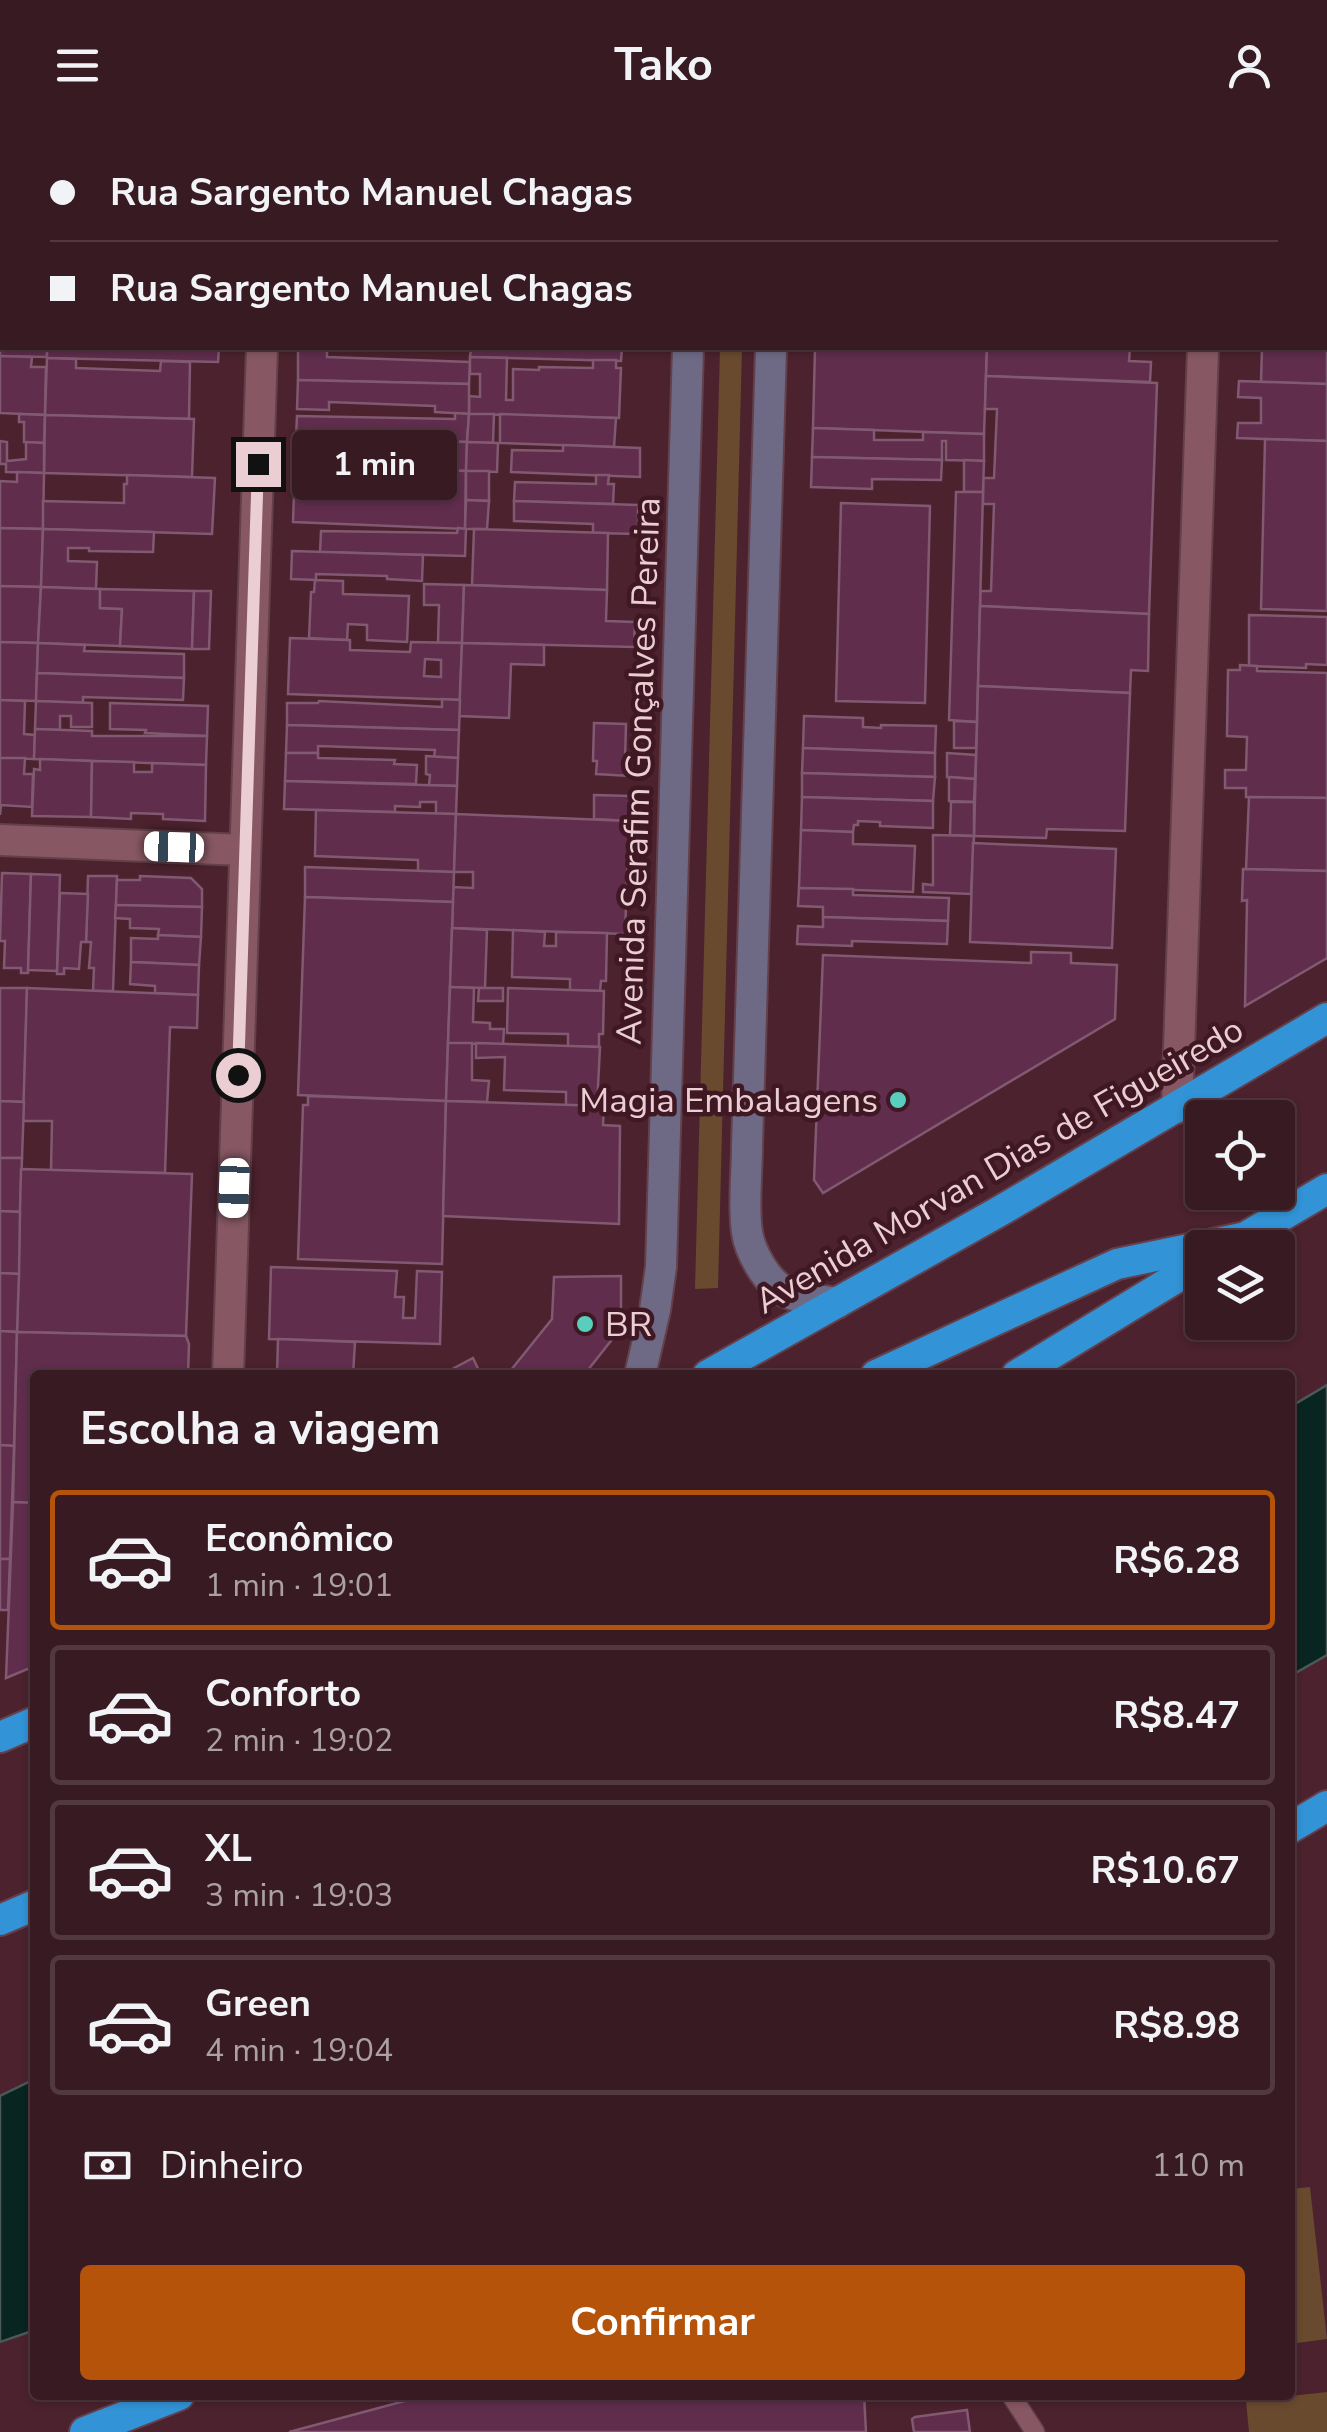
<!DOCTYPE html>
<html lang="pt">
<meta charset="utf-8">
<style>
body{margin:0;font-family:"Nunito Sans",sans-serif;background:#3f232a;color:#f1f3f6;height:100vh;display:flex;flex-direction:column;font-size:38px;white-space:nowrap}
*{box-sizing:border-box;margin:0}
p{font-size:32px;color:#aba1a5}
.icon{flex:none;width:55px;height:55px;fill:none;stroke:currentColor;stroke-width:2;stroke-linecap:round;stroke-linejoin:round}
.map{position:relative;flex:1;overflow:hidden}
.sheet{position:absolute;left:30px;top:1240px;width:1265px;height:1030px;display:flex;flex-direction:column;background:#381a22;border-radius:10px;box-shadow:0 2px 8px #0004,0 0 0 2px #523840}
.sheet>*{flex:none}
.top-card{position:absolute;left:0px;top:0px;width:1328px;height:220px;box-shadow:0 2px 8px #0004,0 0 0 2px #523840;display:grid;align-content:center;height:220px;padding:0 50px;background:#381a22}
.fabs{position:absolute;left:1185px;top:970px;display:grid;gap:20px}
.fabs a{display:grid;place-items:center;width:110px;height:110px;border-radius:10px;background:#381a22;box-shadow:0 2px 8px #0004,0 0 0 2px #523840;font-size:50px}
.end{position:absolute;width:45px;height:45px;margin:-22px;border:12px solid #eaced4;background:#111;box-shadow:0 0 0 5px #111}
.from{border-radius:50%}
.bubble{position:absolute;height:70px;border-radius:10px;background:#381a22;box-shadow:0 2px 8px #0004,0 0 0 2px #523840;font-size:32px;font-weight:700;line-height:70px;text-align:center}
.car{position:absolute;width:30px;height:60px;margin:-30px -15px;border-radius:12px;box-shadow:0 0 8px 2px #0007;background:linear-gradient(#fff 24%,#345 0 40%,#fff 0 76%,#345 0 86%,#fff 0)}
.top-card b{display:flex;align-items:center;gap:35px;height:95px;font-size:38px}
.top-card b+b{border-top:2px solid #523840}
.top-card i{width:25px;height:25px;background:#f1f3f6}
ul{padding:0;list-style:none}
li{display:flex;align-items:center;gap:30px;height:140px;margin:0 20px 15px;padding:0 30px;border:5px solid #523840;border-radius:10px}
li div{flex:1}
li b{display:block;font-size:38px}
li em{font-style:normal;font-weight:700}
li.current{border-color:#b45309}
li>.icon{width:90px;height:90px;stroke-width:1.5}
h2{padding:0 50px;font-size:45px;line-height:120px}
.pay{display:flex;align-items:center;gap:25px;height:110px;padding:0 50px;font-size:38px}
.pay p{margin-inline-start:auto}
.cta{display:flex;gap:20px;margin-top:auto;padding:20px 50px}
.cta a{flex:1;height:115px;border-radius:10px;background:#b45309;color:#fff;font-size:40px;font-weight:700;line-height:115px;text-align:center}
header{display:flex;justify-content:space-between;align-items:center;height:130px;padding:0 50px;background:#381a22;font-size:45px;font-weight:700}
.map>svg:first-child{display:block}
.green{fill:#694a2e}
.water{fill:#092521;stroke:#4c5857;stroke-width:2.5}
.building{fill:#602d4d;stroke:#815971;stroke-width:2.5;fill-rule:evenodd}
.lines{fill:none;stroke-linecap:round;stroke-linejoin:round}
.lane-casing{stroke:#63404b;stroke-width:21}
.street-casing{stroke:#63404b;stroke-width:34}
.secondary-casing{stroke:#63404b;stroke-width:34}
.highway-casing{stroke:#63404b;stroke-width:34}
.lane{stroke:#875864;stroke-width:18}
.street{stroke:#875864;stroke-width:30}
.secondary{stroke:#6e6a86;stroke-width:30}
.highway{stroke:#3293d6;stroke-width:30}
.route{stroke:#eaced4;stroke-width:12}
.poi-dot{fill:#59cebe;stroke:#3f1824;stroke-width:4}
.labels{text-anchor:middle;stroke-width:9;stroke-linejoin:round;paint-order:stroke}
.street-label{font-size:35px;fill:#eaced4;stroke:#3f1824}
.poi-label{font-size:35px;fill:#eaced4;stroke:#3f1824;text-anchor:end}
</style>
<header><svg class="icon" aria-label="menu" viewBox="0 0 24 24"><path d="M4 6h16M4 12h16M4 18h16"/></svg>Tako<svg class="icon" aria-label="person" viewBox="0 0 24 24"><circle cx="12" cy="8" r="4"/><path d="M4 21q1-7 8-7t8 7"/></svg></header>
<div class="map">
<svg width="1327" height="2302" viewBox="0 0 1327 2302">
<rect width="100%" height="100%" fill="#4b222d"/>
<!-- green -->
<g class="green">
<polygon points="720,218 742,218 718,1158 695,1159"/>
<polygon points="1310,2057 1327,2209 1290,2214 1290,2059"/>
<polygon points="1327,2262 1327,2302 1249,2302 1246,2271"/>
</g>
<!-- water -->
<g class="water">
<polygon points="1327,1255 1327,1525 1290,1546 1290,1277"/>
<polygon points="35,1949 35,2200 0,2212 0,1966"/>
</g>
<!-- building -->
<g class="building">
<rect x="823" y="0" width="171" height="2"/>
<polygon points="1325,80 1327,80 1327,254 1261,252 1262,218 1325,218"/>
<polygon points="0,169 2,169 2,218 47,218 47,227 0,226"/>
<polygon points="47,218 219,218 218,232 47,228"/>
<polygon points="471,218 622,218 621,231 470,227"/>
<polygon points="815,218 987,218 984,304 813,298"/>
<polygon points="987,218 1130,218 1129,231 1151,232 1150,252 986,246"/>
<polygon points="298,220 327,221 327,227 470,232 469,254 298,250"/>
<polygon points="0,226 32,227 31,237 46,237 45,285 0,283"/>
<polygon points="470,227 507,228 506,270 513,270 513,239 539,240 539,237 593,238 593,230 616,230 616,238 621,238 619,288 469,284 469,266 480,267 480,244 470,244"/>
<polygon points="47,228 76,229 76,238 160,241 161,231 190,232 189,289 45,285"/>
<polygon points="986,246 1157,253 1149,484 980,476 980,461 991,461 994,374 983,374 983,348 994,348 997,279 985,279"/>
<polygon points="298,250 469,254 469,284 435,282 435,276 329,272 329,280 297,279"/>
<polygon points="1239,251 1327,254 1327,311 1237,308 1238,293 1261,293 1261,268 1238,267"/>
<polygon points="455,283 469,284 467,312 296,307 297,286 455,289"/>
<polygon points="19,284 45,285 44,313 24,312 24,292 19,292"/>
<polygon points="469,284 494,284 493,313 467,312"/>
<polygon points="500,284 616,288 614,317 500,313"/>
<polygon points="45,285 194,289 192,347 44,343"/>
<polygon points="813,298 874,300 874,310 923,310 923,302 984,304 984,331 946,330 946,311 942,311 942,330 812,327"/>
<polygon points="296,307 467,312 466,341 429,340 430,336 410,335 410,332 321,329 321,336 295,336"/>
<polygon points="1265,309 1327,311 1327,481 1261,479"/>
<polygon points="0,311 7,312 7,331 26,329 26,312 44,313 44,343 6,342 6,334 0,334"/>
<polygon points="467,312 498,313 497,342 466,341"/>
<polygon points="563,315 640,318 640,347 511,342 512,320 563,321"/>
<polygon points="812,327 942,330 941,350 872,349 872,359 811,357"/>
<polygon points="964,330 984,331 983,362 964,362"/>
<polygon points="295,336 336,337 335,346 438,350 438,340 466,341 465,399 293,392"/>
<polygon points="466,341 489,341 489,371 466,370"/>
<polygon points="17,342 44,343 43,399 0,398 0,351 17,352"/>
<polygon points="127,345 215,348 212,404 43,399 43,371 124,373 124,354 127,354"/>
<polygon points="596,345 609,345 608,354 614,354 613,374 514,371 515,352 596,354"/>
<polygon points="956,362 983,362 977,592 949,590"/>
<polygon points="466,370 489,371 487,399 465,399"/>
<polygon points="514,371 638,375 638,404 593,403 593,394 514,391"/>
<polygon points="841,373 930,376 925,573 836,571"/>
<polygon points="0,398 43,399 41,457 0,456"/>
<polygon points="458,398 466,399 465,426 320,422 321,401 457,403"/>
<polygon points="43,399 154,402 153,422 89,421 89,418 68,418 68,431 97,432 96,459 41,457"/>
<polygon points="474,399 608,403 607,460 472,455"/>
<polygon points="292,421 423,425 422,451 387,449 387,446 316,444 316,450 291,449"/>
<polygon points="315,450 343,451 343,464 409,466 407,512 367,510 367,495 348,494 347,510 309,508 311,462 314,462"/>
<polygon points="424,454 464,455 462,513 438,513 439,475 424,475"/>
<polygon points="464,455 607,460 606,491 635,492 634,517 462,513"/>
<polygon points="0,456 41,457 38,513 0,512"/>
<polygon points="41,457 100,459 100,478 122,479 120,516 38,513"/>
<polygon points="100,459 194,461 192,519 120,516 122,479 100,478"/>
<polygon points="194,461 211,461 209,519 192,519"/>
<polygon points="980,476 1149,484 1148,541 1131,540 1130,563 978,556"/>
<polygon points="1249,485 1327,487 1327,535 1306,534 1306,538 1249,536"/>
<path d="M290,508L347,510H350V520L410,522L411,512L462,513L460,570L288,564ZM425,529L441,530V547L424,546Z"/>
<polygon points="0,512 38,513 36,571 0,570"/>
<polygon points="38,513 85,515 84,521 184,524 184,548 37,543"/>
<polygon points="462,513 544,515 544,535 511,534 509,588 459,586"/>
<polygon points="1240,535 1257,536 1257,541 1327,543 1327,668 1246,667 1246,658 1225,658 1225,640 1246,640 1247,607 1227,606 1228,540 1240,540"/>
<polygon points="37,543 184,548 183,570 83,567 83,573 36,571"/>
<polygon points="978,556 1130,563 1125,701 1047,699 1046,708 974,706"/>
<polygon points="442,569 460,570 459,600 287,595 287,573 318,573 319,571 442,577"/>
<polygon points="0,570 25,571 24,604 35,605 34,629 0,628"/>
<polygon points="36,571 92,573 92,597 71,597 71,586 60,586 60,600 35,599"/>
<polygon points="110,573 208,576 207,606 145,603 146,600 110,599"/>
<polygon points="804,586 863,588 863,597 881,598 881,595 936,596 935,623 803,618"/>
<polygon points="954,591 977,592 976,618 954,618"/>
<polygon points="594,593 626,594 625,631 631,631 630,646 596,644 597,631 593,631"/>
<polygon points="287,595 459,600 458,628 434,627 435,620 318,616 318,623 286,623"/>
<polygon points="35,599 92,601 92,606 207,606 206,635 34,629"/>
<polygon points="803,618 935,623 935,647 802,643"/>
<polygon points="286,623 318,623 318,628 395,630 394,634 417,635 416,654 285,651"/>
<polygon points="947,623 976,625 975,649 947,647"/>
<polygon points="426,626 458,628 457,656 429,655 430,645 426,644"/>
<polygon points="0,628 25,628 24,644 33,644 32,677 1,675 0,685"/>
<polygon points="40,629 92,631 91,687 32,686 34,639 40,640"/>
<polygon points="92,631 134,632 134,642 152,642 152,633 206,635 205,691 163,689 163,684 131,683 131,689 91,687"/>
<polygon points="802,643 935,647 933,671 802,667"/>
<polygon points="949,647 975,649 974,672 949,671"/>
<polygon points="285,651 457,656 456,684 436,684 436,672 420,672 420,677 395,676 395,682 284,679"/>
<polygon points="594,665 630,666 629,691 594,689"/>
<polygon points="802,667 933,671 933,698 880,696 880,692 858,691 858,695 854,695 853,702 801,700"/>
<polygon points="1249,667 1327,668 1327,741 1246,739"/>
<polygon points="951,672 974,672 974,706 950,705"/>
<polygon points="316,680 456,684 454,742 418,741 418,730 315,726"/>
<polygon points="456,684 629,691 625,804 452,798 453,757 473,758 473,742 454,742"/>
<polygon points="801,700 853,702 853,714 915,716 913,762 799,758"/>
<polygon points="933,705 974,706 971,764 923,762 923,754 933,755"/>
<polygon points="973,713 1116,719 1112,818 970,812"/>
<polygon points="305,737 454,742 453,772 305,767"/>
<polygon points="1243,739 1327,741 1327,828 1245,876 1247,770 1242,771"/>
<polygon points="2,743 31,744 28,843 21,843 21,838 4,838 5,811 0,811"/>
<polygon points="31,744 60,745 57,841 28,840"/>
<polygon points="88,746 117,746 113,861 93,861 94,838 89,838 91,812 86,812"/>
<polygon points="140,746 191,748 202,759 202,777 116,775 117,750 140,750"/>
<polygon points="799,758 853,759 853,765 949,768 948,791 823,787 823,777 798,776"/>
<polygon points="60,763 88,764 86,812 81,812 79,839 64,838 64,844 57,844"/>
<polygon points="305,767 453,772 446,971 298,965"/>
<polygon points="116,775 202,777 201,807 158,805 159,799 130,798 130,789 115,788"/>
<polygon points="823,787 948,791 947,814 852,811 852,816 797,814 798,796 823,797"/>
<polygon points="452,798 487,800 485,858 450,857"/>
<polygon points="513,800 545,802 544,816 556,816 556,802 607,803 606,851 601,851 600,861 570,860 570,849 512,847"/>
<polygon points="158,805 201,807 199,835 131,832 131,808 158,809"/>
<polygon points="1031,822 1071,823 1071,833 1117,835 1115,889 823,1063 814,1050 823,825 1031,833"/>
<polygon points="131,832 199,835 198,865 155,863 155,856 130,854"/>
<polygon points="450,857 474,858 473,892 490,893 490,899 504,899 503,915 448,913"/>
<polygon points="0,858 27,858 24,972 0,971"/>
<polygon points="27,858 198,865 197,898 170,897 165,1043 51,1040 52,991 23,991"/>
<polygon points="479,858 503,858 503,871 478,871"/>
<polygon points="508,858 604,861 603,904 599,904 599,917 568,916 568,904 507,903"/>
<polygon points="448,913 472,913 472,950 489,951 487,972 446,971"/>
<polygon points="476,913 600,917 597,976 566,975 566,962 504,960 505,927 476,928"/>
<polygon points="308,966 446,971 442,1134 298,1129 303,975 308,975"/>
<polygon points="0,971 24,972 22,1028 0,1028"/>
<polygon points="446,971 604,976 603,995 620,996 619,1094 443,1086"/>
<polygon points="0,1028 22,1028 20,1082 0,1081"/>
<polygon points="21,1039 192,1044 186,1206 17,1202"/>
<polygon points="0,1081 20,1082 19,1144 0,1143"/>
<polygon points="271,1137 397,1141 395,1167 404,1167 403,1188 415,1188 417,1141 442,1142 440,1214 269,1209"/>
<polygon points="0,1143 19,1144 17,1202 0,1201"/>
<polygon points="621,1146 621,1198 584,1245 500,1245 511,1240 552,1189 554,1147"/>
<polygon points="0,1201 17,1202 14,1316 0,1315"/>
<polygon points="17,1202 186,1206 189,1214 188,1245 35,1245 35,1373 13,1372"/>
<polygon points="278,1209 355,1212 353,1245 277,1245"/>
<polygon points="473,1228 481,1245 441,1245"/>
<polygon points="0,1315 14,1316 10,1429 0,1429"/>
<polygon points="13,1372 35,1373 35,1536 6,1548"/>
<polygon points="0,1429 10,1429 8,1480 0,1480"/>
<polygon points="427,2265 864,2265 866,2302 289,2302"/>
<polygon points="967,2280 970,2302 914,2302 912,2289 915,2287"/>
</g>
<g class="lines">
<!-- lane casing -->
<g class="lane-casing">
<polyline id="lane" points="1011,2265 1035,2302"/>
</g>
<!-- street casing -->
<g class="street-casing">
<g id="street">
<polyline points="269,2 269,0"/>
<polyline points="1211,2 1211,0"/>
<polyline points="0,710 244,720"/>
<polyline points="1177,978 1203,218"/>
<polyline points="228,1245 262,218"/>
</g>
</g>
<!-- secondary casing -->
<g class="secondary-casing">
<g id="secondary">
<polyline points="694,2 694,0"/>
<polyline points="778,2 778,0"/>
<path d="M771,218L747,1016C747,1042 743,1078 747,1102C750,1122 766,1151 784,1161C800,1169 820,1170 837,1173"/>
<polyline points="640,1245 655,1180 661,1137 688,218"/>
</g>
</g>
<!-- highway casing -->
<g class="highway-casing">
<g id="highway">
<polyline points="1227,1118 1327,1059"/>
<polyline points="708,1245 1000,1081 1327,888"/>
<polyline points="876,1245 1117,1134 1242,1108"/>
<polyline points="1017,1245 1202,1132"/>
<polyline points="0,1607 35,1592"/>
<polyline points="1290,1698 1327,1676"/>
<polyline points="0,1790 35,1775"/>
<polyline points="85,2302 179,2265"/>
</g>
</g>
<!-- lane -->
<use href="#lane" class="lane"/>
<!-- street -->
<use href="#street" class="street"/>
<!-- secondary -->
<use href="#secondary" class="secondary"/>
<!-- highway -->
<use href="#highway" class="highway"/>
</g>
<g class="lines">
<!-- route -->
<polyline class="route" points="238,945 258,334"/>
</g>
<!-- markers -->
<g class="poi-dot">
<circle cx="898" cy="970" r="10"/>
<circle cx="585" cy="1194" r="10"/>
</g>
<g class="labels">
<!-- street labels -->
<g class="street-label">
<text transform="translate(638 641) rotate(-88)" y="12">Avenida Serafim Gonçalves Pereira</text>
<text transform="translate(999 1035) rotate(-30)" y="12">Avenida Morvan Dias de Figueiredo</text>
</g>
<!-- poi labels -->
<g class="poi-label">
<text x="878" y="982">Magia Embalagens</text>
<text x="605" y="1206" text-anchor="start">BR</text>
</g>
</g>
</svg>
<div class="fabs">
<a><svg class="icon" aria-label="locate" viewBox="0 0 24 24"><circle cx="12" cy="12" r="6"/><path d="M12 2v4M12 18v4M2 12h4M18 12h4"/></svg></a>
<a><svg class="icon" aria-label="layers" viewBox="0 0 24 24"><path d="M12 4l9 5-9 5-9-5zM3 14l9 5 9-5"/></svg></a>
</div>
<i class="end from" style="left:238px;top:945px"></i>
<i class="end" style="left:258px;top:334px"></i>
<div class="bubble" style="left:292px;top:300px;width:165px">1 min</div>
<i class="car" style="left:174px;top:717px;rotate:272deg"></i>
<i class="car" style="left:234px;top:1058px;rotate:182deg"></i>
<div class="top-card">
<b><i class="from"></i>Rua Sargento Manuel Chagas</b>
<b><i></i>Rua Sargento Manuel Chagas</b>
</div>
<section class="sheet">
<h2>Escolha a viagem</h2>
<ul>
<li class="current"><svg class="icon" aria-label="car" viewBox="0 0 24 24"><path d="M5 17H2v-5l4-1 3-4h7l3 4 3 1v5h-3M9 17h6M6 11h13"/><circle cx="7" cy="17" r="2"/><circle cx="17" cy="17" r="2"/></svg><div><b>Econômico</b><p>1 min · 19:01</p></div><em>R$6.28</em></li>
<li><svg class="icon" aria-label="car" viewBox="0 0 24 24"><path d="M5 17H2v-5l4-1 3-4h7l3 4 3 1v5h-3M9 17h6M6 11h13"/><circle cx="7" cy="17" r="2"/><circle cx="17" cy="17" r="2"/></svg><div><b>Conforto</b><p>2 min · 19:02</p></div><em>R$8.47</em></li>
<li><svg class="icon" aria-label="car" viewBox="0 0 24 24"><path d="M5 17H2v-5l4-1 3-4h7l3 4 3 1v5h-3M9 17h6M6 11h13"/><circle cx="7" cy="17" r="2"/><circle cx="17" cy="17" r="2"/></svg><div><b>XL</b><p>3 min · 19:03</p></div><em>R$10.67</em></li>
<li><svg class="icon" aria-label="car" viewBox="0 0 24 24"><path d="M5 17H2v-5l4-1 3-4h7l3 4 3 1v5h-3M9 17h6M6 11h13"/><circle cx="7" cy="17" r="2"/><circle cx="17" cy="17" r="2"/></svg><div><b>Green</b><p>4 min · 19:04</p></div><em>R$8.98</em></li>
</ul>
<div class="pay"><svg class="icon" aria-label="cash" viewBox="0 0 24 24"><path d="M3 7h18v10H3z"/><circle cx="12" cy="12" r="2"/></svg>Dinheiro<p>110 m</p></div>
<div class="cta"><a>Confirmar</a></div>
</section>
</div>
